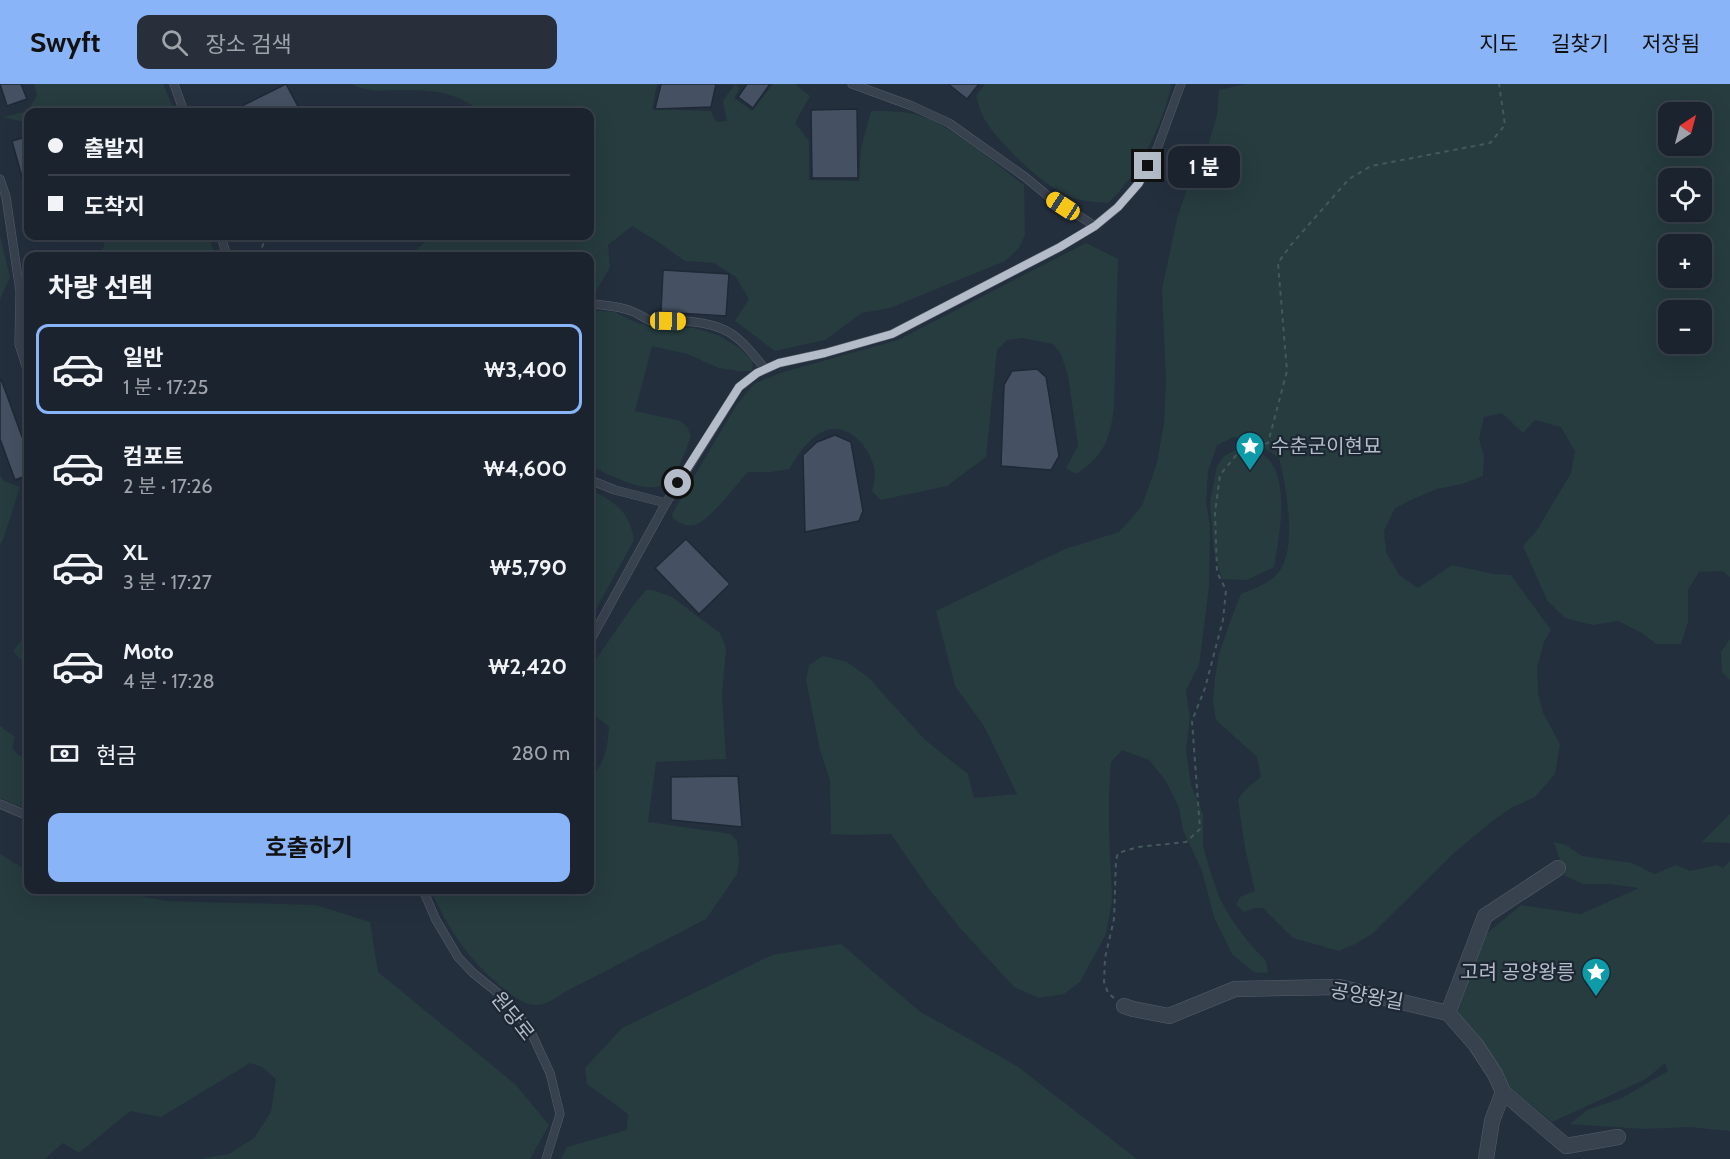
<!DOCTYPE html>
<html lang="ko">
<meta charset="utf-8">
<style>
body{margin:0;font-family:Cabin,"Noto Sans KR",sans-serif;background:#282f3a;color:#f1f3f6;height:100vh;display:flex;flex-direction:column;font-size:22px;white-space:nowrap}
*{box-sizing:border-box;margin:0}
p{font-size:20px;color:#a0a4aa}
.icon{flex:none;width:33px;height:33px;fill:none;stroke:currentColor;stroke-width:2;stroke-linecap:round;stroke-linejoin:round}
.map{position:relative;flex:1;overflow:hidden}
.drawer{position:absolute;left:24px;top:168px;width:570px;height:642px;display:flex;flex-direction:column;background:#1b232e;border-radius:12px;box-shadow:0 6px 24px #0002,0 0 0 2px #39404a}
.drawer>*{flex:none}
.banner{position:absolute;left:24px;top:24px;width:570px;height:132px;border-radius:12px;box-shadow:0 6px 24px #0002,0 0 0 2px #39404a;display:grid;align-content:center;height:132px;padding:0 24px;background:#1b232e}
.needle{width:39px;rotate:36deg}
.fabs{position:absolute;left:1658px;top:18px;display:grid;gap:12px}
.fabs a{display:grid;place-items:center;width:54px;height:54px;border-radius:12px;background:#1b232e;box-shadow:0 6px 24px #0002,0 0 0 2px #39404a;font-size:30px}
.end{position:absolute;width:27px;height:27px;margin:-14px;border:8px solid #b4bcc9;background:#111;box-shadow:0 0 0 3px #111}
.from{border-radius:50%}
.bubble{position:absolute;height:42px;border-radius:12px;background:#1b232e;box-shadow:0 6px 24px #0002,0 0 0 2px #39404a;font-size:20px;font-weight:700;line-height:42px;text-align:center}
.car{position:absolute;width:18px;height:36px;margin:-18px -9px;border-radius:8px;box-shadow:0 0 4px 2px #0007;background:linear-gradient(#f5c518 24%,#345 0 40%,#f5c518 0 76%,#345 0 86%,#f5c518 0)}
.banner b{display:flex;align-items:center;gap:21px;height:57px;font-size:22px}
.banner b+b{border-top:2px solid #39404a}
.banner i{width:15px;height:15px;background:#f1f3f6}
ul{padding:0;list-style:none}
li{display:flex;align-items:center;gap:18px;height:90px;margin:0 12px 9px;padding:0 12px;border:3px solid transparent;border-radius:12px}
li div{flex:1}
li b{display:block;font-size:22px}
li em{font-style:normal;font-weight:700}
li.on{border-color:#8ab4f8}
li>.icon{width:54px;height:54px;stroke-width:1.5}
h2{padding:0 24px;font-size:27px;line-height:72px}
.pay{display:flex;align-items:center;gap:15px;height:66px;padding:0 24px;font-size:22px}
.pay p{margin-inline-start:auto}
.button{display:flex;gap:12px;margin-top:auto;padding:12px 24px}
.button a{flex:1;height:69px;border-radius:12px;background:#8ab4f8;color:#111;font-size:24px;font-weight:700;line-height:69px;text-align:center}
header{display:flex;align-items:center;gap:36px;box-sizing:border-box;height:84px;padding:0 30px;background:#8ab4f8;color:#111}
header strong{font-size:28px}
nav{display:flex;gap:33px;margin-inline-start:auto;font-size:21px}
.search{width:420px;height:54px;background:#282f3a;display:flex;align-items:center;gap:15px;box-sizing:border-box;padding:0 21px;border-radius:12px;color:#a0a4aa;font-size:22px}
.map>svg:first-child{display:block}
.green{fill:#263c3f;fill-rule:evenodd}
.building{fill:#455162;stroke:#1f2835;stroke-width:1.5}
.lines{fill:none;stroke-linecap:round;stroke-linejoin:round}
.service-casing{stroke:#565f6c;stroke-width:9}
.minor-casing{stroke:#565f6c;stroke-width:16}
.path{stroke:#44595c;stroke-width:2;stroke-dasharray:4.5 4.5;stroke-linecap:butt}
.service{stroke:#38414e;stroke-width:8}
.minor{stroke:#38414e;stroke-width:15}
.route{stroke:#b4bcc9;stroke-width:8}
.labels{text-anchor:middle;stroke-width:4.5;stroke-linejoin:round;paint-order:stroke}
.poi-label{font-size:20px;fill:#b4bcc9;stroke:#1d2633;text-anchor:start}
.street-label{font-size:20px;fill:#b4bcc9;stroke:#1d2633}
</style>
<header>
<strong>Swyft</strong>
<div class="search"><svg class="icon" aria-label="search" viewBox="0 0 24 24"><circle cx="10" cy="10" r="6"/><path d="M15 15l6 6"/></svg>장소 검색</div>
<nav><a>지도</a><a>길찾기</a><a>저장됨</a></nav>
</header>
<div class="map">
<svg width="1730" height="1075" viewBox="0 0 1730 1075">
<rect width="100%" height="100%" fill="#242f3e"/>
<!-- green -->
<g class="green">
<polygon points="34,0 163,0 175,28 28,28 28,39 3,33 28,27 37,11"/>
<path d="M352,0H657L652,25L711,27L716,38L727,37L723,17L735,0L740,4L734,14L752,27L773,0H795L810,12L795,39L809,57V96L859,97L861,64L871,27C887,27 903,27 918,31C950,40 996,80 1024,101L1025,151L1019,164L1005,177L890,224L862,229L825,256L775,267L735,237L749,215L736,193L714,179L685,177L655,156L632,142L608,161L610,183L594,211H590V172H408L433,152H590V28H481C453,5 427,6 393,6C378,7 365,7 352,0Z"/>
<path d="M985,0H1170L1171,3C1162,42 1137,93 1108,119C1094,118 1079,117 1066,111C1042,100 992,54 982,30C979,24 978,18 976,12Z"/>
<path d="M1246,0H1730V493L1722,487L1699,488L1688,506V538L1681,560H1656L1642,549L1618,537L1593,541L1565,534L1547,516L1523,462L1537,446L1571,389L1575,367L1561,343L1535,336L1523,349L1502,329L1484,333L1479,355L1484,373L1483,392L1462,400L1437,405L1413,415L1395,424L1384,447L1386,468L1399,491L1418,504L1452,481L1493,490L1511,491L1551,546L1544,558L1537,584L1538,609L1543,629L1560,660L1555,690L1535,713L1511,724L1491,738L1454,769L1372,850L1355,860L1339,867L1293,854L1263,824H1255L1244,828L1236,821L1240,813L1255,807L1245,764L1238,715L1246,705L1261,693L1257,673L1216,636L1213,616L1215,594L1219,570L1231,535L1241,510C1253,505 1270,499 1278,489C1298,467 1286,400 1279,374L1257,359L1234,353L1217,361L1208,387L1206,418L1210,442L1209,503L1199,581L1186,606L1190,635L1186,666L1191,701L1203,730V762L1212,793L1220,815L1232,836L1250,860L1266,877L1268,889L1254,888L1232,870L1214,833L1202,787L1183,746L1179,724L1166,697L1149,676L1122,666L1111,678L1109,709V745L1112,816L1106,850L1080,898L1064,910L1039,914L1014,903L960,844L929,805L891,750L851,751L831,750L830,696L820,666L806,596L809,581L823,572L847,578L868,593L925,656L968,690L974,714L1017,710L984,642L955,602L936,527L1065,465L1119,448L1142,422L1157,379L1164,339L1166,298L1162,205L1177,135L1189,98L1208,62L1217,31L1219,6ZM1668,28H1701V62H1668ZM1668,94H1701V128H1668ZM1668,160H1701V194H1668ZM1668,226H1701V260H1668Z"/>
<polygon points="0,152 10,193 0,215"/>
<polygon points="103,152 209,152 215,172 97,172 104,162"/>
<path d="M1086,159L1118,175L1114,323C1110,356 1104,372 1076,390L1066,384L1078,362L1068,291L1061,270L1053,260L1023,254L1007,256L997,266L986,373L947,402L881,416L872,407C874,399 876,392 874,384C870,363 847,337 824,347C808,354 798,371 789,385L771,388H748C736,401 710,437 694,441C686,443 679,439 673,434L672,430L737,320L754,300L780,289L898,256Z"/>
<path d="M590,226L614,228L635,238L652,243L694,244L718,251L738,263L753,277L752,287H739L719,284L687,270L652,262L635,327L680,337L687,343L691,352C685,368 679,390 664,400C648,412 606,389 590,382Z"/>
<path d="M1240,364C1247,366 1257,367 1263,371C1292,389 1279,455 1274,483L1247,496L1222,495L1214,467L1210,418L1217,382L1224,372Z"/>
<polygon points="0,392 4,397 20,403 3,456 0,460"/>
<path d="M590,405C615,419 629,426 634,456L590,536Z"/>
<path d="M646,506H653L672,513L720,549L726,564L722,611L726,675L656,678L648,738L731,750L737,757L739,775L737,790L706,835L565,908C557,913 547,921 536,921C524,921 514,912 504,905C470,877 448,846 431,806H590V695C605,676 607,668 609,643L590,628V584L632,523Z"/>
<polygon points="28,547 28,584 13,567"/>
<polygon points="1730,555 1730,596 1722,588 1721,568"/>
<polygon points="0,642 15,653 12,664 18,671 28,675 28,726 0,714"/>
<polygon points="1730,730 1730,759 1702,758"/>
<polygon points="1554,758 1566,761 1582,772 1632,779 1654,790 1676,781 1690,787 1717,781 1723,784 1730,777 1730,1047 1688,1043 1644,1045 1570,1040 1587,1026 1622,1014 1668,987 1665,979 1646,995 1552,1038 1495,991 1456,932 1480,855 1521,821 1581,830 1639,804 1609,800 1583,800 1565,792"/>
<polygon points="0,770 28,787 28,806 108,806 167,817 316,821 370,838 378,888 516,1001 549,1041 530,1075 200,1075 229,1070 254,1054 271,1028 276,995 262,983 250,979 161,1033 130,1027 79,1069 63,1059 45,1075 0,1075"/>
<polygon points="841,860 919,927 1017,982 1137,1075 561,1075 567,1063 627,1046 628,1030 587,1000 585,984 622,944 772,871"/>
</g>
<!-- building -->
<g class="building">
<polygon points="0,0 21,0 27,15 7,22"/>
<polygon points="286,0 301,28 230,28"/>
<polygon points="661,0 716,0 711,23 655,25"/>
<polygon points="747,0 770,0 753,24 738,13"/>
<polygon points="948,0 979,0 967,15"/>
<polygon points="857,25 858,94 812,94 811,26"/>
<polygon points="26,53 28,63 28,104 25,104 12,57"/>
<polygon points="663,186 729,190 726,232 661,228"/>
<polygon points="1037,285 1046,293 1059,372 1051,386 1001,382 1004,301 1012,287"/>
<polygon points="0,295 1,295 28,369 28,391 15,396 0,355"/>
<polygon points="835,351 851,358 863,427 859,437 805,448 803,371 817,358"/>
<polygon points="686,455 730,500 699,530 655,484"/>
<polygon points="738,692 742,743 671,736 671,693"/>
</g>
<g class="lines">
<!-- service casing -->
<g class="service-casing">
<g id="service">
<polyline points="174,0 184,28"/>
<polyline points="852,0 912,22 949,39 1025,93 1048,112 1095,142"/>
<polyline points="0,95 6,113 20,207 19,260 28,288"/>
<polyline points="221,152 227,172"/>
<path d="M590,220C603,221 618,222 631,227C638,229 645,235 652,237C662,239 674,237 685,237C728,240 739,252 765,285"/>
<polyline points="590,396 615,406 666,419"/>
<polyline points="590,557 666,419 739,303 757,289 779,279 825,269 892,250 1060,163 1095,142 1118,123 1139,99 1157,65 1181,0"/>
<polyline points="0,720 28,732"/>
<polyline points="423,806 436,836 458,873 473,889 503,913 529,944 550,989 560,1030 546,1075"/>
</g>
</g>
<!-- minor casing -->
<g class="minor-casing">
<g id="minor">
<polyline points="1124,922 1133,925 1169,932 1235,905 1339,903 1448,929 1476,961 1495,990 1503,1008 1492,1037 1486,1075"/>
<polyline points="1448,929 1485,832 1558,784"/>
<polyline points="1503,1008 1566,1062 1618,1053"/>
</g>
</g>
<!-- path -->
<g class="path">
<polyline points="259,172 266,152"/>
<polyline points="1114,914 1108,909 1104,898 1105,874 1114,835 1116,776 1118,769 1138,763 1186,758 1200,745 1192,637 1205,604 1223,536 1226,506 1217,488 1215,429 1220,391 1238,369 1268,359 1287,287 1278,179 1290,162 1349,95 1371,82 1490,59 1505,41 1499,0"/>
</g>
<!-- service -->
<use href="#service" class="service"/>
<!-- minor -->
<use href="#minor" class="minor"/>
</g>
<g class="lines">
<!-- route -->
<polyline class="route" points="678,399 739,303 757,289 779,279 825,269 892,250 1060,163 1095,142 1118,123 1139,99 1148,82"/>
</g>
<!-- icons -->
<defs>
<g id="sight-pin" transform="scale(1.5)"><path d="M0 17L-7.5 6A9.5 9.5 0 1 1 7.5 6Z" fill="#0f9aa8" stroke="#1d2633"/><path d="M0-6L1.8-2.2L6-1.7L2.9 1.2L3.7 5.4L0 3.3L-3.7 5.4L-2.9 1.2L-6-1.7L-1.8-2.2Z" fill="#fff"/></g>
</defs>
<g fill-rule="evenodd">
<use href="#sight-pin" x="1250" y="362"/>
<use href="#sight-pin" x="1596" y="888"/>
</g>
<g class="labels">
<!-- poi labels -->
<g class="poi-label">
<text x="1271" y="369">수춘군이현묘</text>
<text x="1575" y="895" text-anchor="end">고려 공양왕릉</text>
</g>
<!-- street labels -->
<g class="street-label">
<text transform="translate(1367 912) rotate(10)" y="7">공양왕길</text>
<text transform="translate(513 932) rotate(52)" y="7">원당로</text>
</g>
</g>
</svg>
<div class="fabs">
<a><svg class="needle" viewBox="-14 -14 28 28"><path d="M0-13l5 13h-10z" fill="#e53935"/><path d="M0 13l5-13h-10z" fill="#a0a4aa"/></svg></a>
<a><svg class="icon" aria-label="locate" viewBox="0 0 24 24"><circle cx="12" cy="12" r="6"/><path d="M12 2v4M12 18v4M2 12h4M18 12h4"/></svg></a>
<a>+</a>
<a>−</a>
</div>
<i class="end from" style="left:678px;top:399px"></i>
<i class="end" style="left:1148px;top:82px"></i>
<div class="bubble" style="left:1168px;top:62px;width:72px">1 분</div>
<i class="car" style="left:1063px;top:122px;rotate:303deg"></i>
<i class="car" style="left:668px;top:237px;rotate:91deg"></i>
<div class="banner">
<b><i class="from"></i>출발지</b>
<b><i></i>도착지</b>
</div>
<section class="drawer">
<h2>차량 선택</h2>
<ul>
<li class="on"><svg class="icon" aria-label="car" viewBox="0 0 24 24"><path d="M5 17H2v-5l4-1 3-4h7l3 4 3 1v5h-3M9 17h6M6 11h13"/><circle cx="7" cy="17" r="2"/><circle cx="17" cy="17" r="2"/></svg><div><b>일반</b><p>1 분 · 17:25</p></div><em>₩3,400</em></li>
<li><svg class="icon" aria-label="car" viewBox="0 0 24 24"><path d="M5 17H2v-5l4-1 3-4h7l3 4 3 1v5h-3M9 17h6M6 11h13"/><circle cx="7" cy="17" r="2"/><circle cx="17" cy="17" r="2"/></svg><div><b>컴포트</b><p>2 분 · 17:26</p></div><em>₩4,600</em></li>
<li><svg class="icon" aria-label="car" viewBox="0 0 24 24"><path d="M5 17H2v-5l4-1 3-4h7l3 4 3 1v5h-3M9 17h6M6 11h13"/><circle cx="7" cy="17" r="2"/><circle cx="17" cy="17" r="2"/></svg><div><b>XL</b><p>3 분 · 17:27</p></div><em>₩5,790</em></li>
<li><svg class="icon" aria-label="car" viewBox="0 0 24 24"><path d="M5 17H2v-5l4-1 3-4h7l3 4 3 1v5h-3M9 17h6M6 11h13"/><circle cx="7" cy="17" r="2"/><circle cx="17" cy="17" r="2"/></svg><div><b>Moto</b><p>4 분 · 17:28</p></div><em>₩2,420</em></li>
</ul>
<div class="pay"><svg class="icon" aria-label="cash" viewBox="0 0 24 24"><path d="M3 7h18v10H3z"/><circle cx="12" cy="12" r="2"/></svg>현금<p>280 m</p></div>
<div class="button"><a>호출하기</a></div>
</section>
</div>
